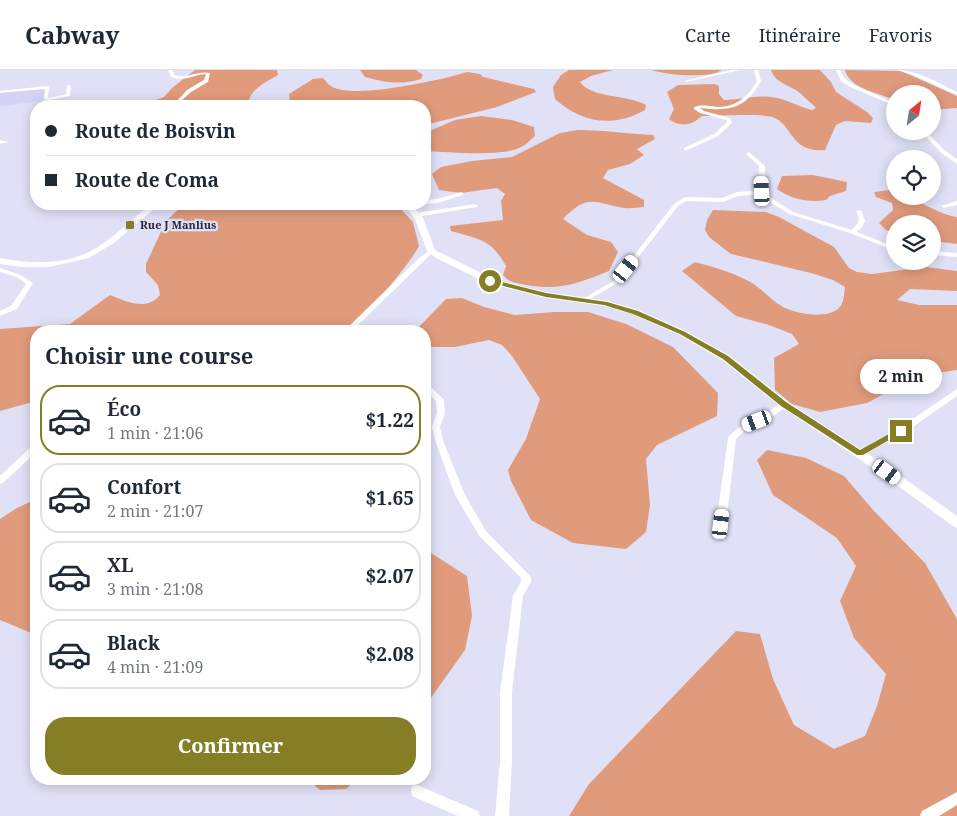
<!DOCTYPE html>
<html lang="fr">
<meta charset="utf-8">
<style>
body{margin:0;font-family:"Noto Serif",serif;background:#f6f6f7;color:#1f2937;height:100vh;display:flex;flex-direction:column;font-size:19px;white-space:nowrap}
*{box-sizing:border-box;margin:0}
p{font-size:16px;color:#747a83}
.icon{flex:none;width:28px;height:28px;fill:none;stroke:currentColor;stroke-width:2;stroke-linecap:round;stroke-linejoin:round}
.map{position:relative;flex:1;overflow:hidden}
.sheet{position:absolute;left:30px;top:255px;width:401px;height:460px;display:flex;flex-direction:column;background:#fff;border-radius:20px;box-shadow:0 2px 12px #0003}
.sheet>*{flex:none}
.hud{position:absolute;left:30px;top:30px;width:401px;height:110px;border-radius:20px;box-shadow:0 2px 12px #0003;display:grid;align-content:center;height:110px;padding:0 15px;background:#fff}
.needle{width:32px;rotate:30deg}
.buttons{position:absolute;left:886px;top:15px;display:grid;gap:10px}
.buttons a{display:grid;place-items:center;width:55px;height:55px;border-radius:50%;background:#fff;box-shadow:0 2px 12px #0003;font-size:25px}
.end{position:absolute;width:22px;height:22px;margin:-11px;border:6px solid #857e25;background:#fff;box-shadow:0 0 0 2px #fff}
.from{border-radius:50%}
.bubble{position:absolute;height:35px;border-radius:18px;background:#fff;box-shadow:0 2px 12px #0003;font-size:16px;font-weight:700;line-height:35px;text-align:center}
.car{position:absolute;width:15px;height:30px;margin:-15px -8px;border-radius:6px;box-shadow:0 0 4px 1px #0007;background:linear-gradient(#fff 24%,#345 0 40%,#fff 0 76%,#345 0 86%,#fff 0)}
.hud b{display:flex;align-items:center;gap:18px;height:48px;font-size:19px}
.hud b+b{border-top:1px solid #e0e1e3}
.hud i{width:12px;height:12px;background:#1f2937}
ul{padding:0;list-style:none}
li{display:flex;align-items:center;gap:15px;height:70px;margin:0 10px 8px;padding:0 5px;border:2px solid #e0e1e3;border-radius:20px}
li div{flex:1}
li b{display:block;font-size:19px}
li em{font-style:normal;font-weight:700}
li.active{border-color:#857e25}
li>.icon{width:45px;height:45px;stroke-width:1.5}
h2{padding:0 15px;font-size:22px;line-height:60px}
.button{display:flex;gap:10px;margin-top:auto;padding:10px 15px}
.button a{flex:1;height:58px;border-radius:20px;background:#857e25;color:#fff;font-size:20px;font-weight:700;line-height:58px;text-align:center}
header{display:flex;align-items:center;gap:30px;box-sizing:border-box;height:70px;padding:0 25px;background:#fff;border-bottom:1px solid #e0e1e3}
header strong{font-size:24px}
nav{display:flex;gap:28px;margin-inline-start:auto;font-size:18px}
.map>svg:first-child{display:block}
.built{fill:#d3d3f7}
.forest{fill:#e09b7c}
.lines{fill:none;stroke-linecap:round;stroke-linejoin:round}
.street{fill:#fff;fill-rule:evenodd}
.secondary{fill:#fff;fill-rule:evenodd}
.route{fill:#857e25}
.poi-dot{fill:#857e25;stroke:#e0e1f6;stroke-width:2}
.labels{text-anchor:middle;stroke-width:4.5;stroke-linejoin:round;paint-order:stroke}
.far-poi-label{font-size:11px;font-weight:bold;fill:#28273b;stroke:#e0e1f6;text-anchor:start}
</style>
<header>
<strong>Cabway</strong>
<nav><a>Carte</a><a>Itinéraire</a><a>Favoris</a></nav>
</header>
<div class="map">
<svg width="957" height="746" viewBox="0 0 957 746">
<rect width="100%" height="100%" fill="#e0e1f6"/>
<!-- built -->
<polygon class="built" points="46,18 43,31 0,36 0,22"/>
<!-- forest -->
<g class="forest">
<path d="M195,0H277L278,5C266,12 248,20 248,36H140L164,27L172,18Z"/>
<path d="M360,0H416L423,5L421,9C401,15 385,13 365,7Z"/>
<path d="M569,0H613L591,6L580,12C593,29 626,24 646,35L645,40C613,58 582,53 555,29L553,17L561,5Z"/>
<path d="M651,0H722C708,9 667,5 651,0Z"/>
<path d="M771,0H820L831,12L836,22L867,42L873,48L871,53L845,51L836,55L825,80C789,83 793,53 772,47C758,43 720,46 702,46C692,55 681,58 669,49L674,39L667,22L678,15L715,14L719,16V24L724,30C740,30 755,25 771,27C785,28 798,37 812,40L816,38C811,33 805,28 800,23C790,15 776,14 771,0Z"/>
<path d="M845,0L901,1L957,26V38L933,40L932,24H895V30C879,23 850,19 845,0Z"/>
<path d="M467,2L480,4L483,7L534,19L536,22L497,37L425,55V36H296L290,32L289,24L313,9L323,8C326,12 331,17 335,18C359,28 442,10 467,2Z"/>
<path d="M481,46L512,50L534,57L535,66C530,70 525,76 519,78C499,87 448,82 425,81V63L455,50Z"/>
<path d="M578,60C604,60 628,64 653,65L655,69L637,79L644,85L630,94L608,100L603,108L644,130V137C638,137 631,139 624,138C594,133 588,123 563,149L587,165L611,172L618,182L609,201C579,213 560,221 527,215C516,213 510,213 503,205L506,196C491,169 479,169 451,161L450,156L503,150L501,131L505,124L497,118L461,123L439,120L432,104L441,97L472,91L512,87L560,63Z"/>
<path d="M813,105L847,112L846,121L830,126L826,130C809,133 791,129 777,119L782,106Z"/>
<path d="M890,120L895,122V126C917,126 935,144 957,147V174L933,171L932,154H895V163L886,160L879,153L893,140L892,133L876,127L874,122Z"/>
<path d="M184,134H251L261,139L280,134H396L413,152L419,176C408,197 363,250 344,261H36V331L0,341V259L70,254L110,225C126,231 146,242 160,225L158,215L146,202V194L166,151Z"/>
<path d="M713,140L766,142L779,147L834,177L849,198L857,202L872,204L926,197L957,201V221L910,219L897,230L919,235H957V300L916,306L867,333L820,342L792,334L775,320L774,288L799,274L792,264L769,255L736,246L682,201L695,192C714,197 735,203 752,213C763,220 772,231 783,237C797,244 825,249 838,239C844,234 844,225 845,217L833,210L811,203L731,184L709,167L705,160L707,150Z"/>
<polygon points="462,228 484,237 515,245 555,242 588,242 626,254 673,277 718,323 717,346 657,375 646,389 650,435 646,462 626,479 573,473 531,450 511,411 508,400 526,369 540,329 512,286 502,275 489,270 455,277 425,277 425,261 415,261 446,229"/>
<polygon points="767,380 806,388 844,406 874,441 925,493 957,549 957,746 569,746 589,714 736,561 760,564 773,609 794,655 834,679 865,666 877,636 886,604 854,568 840,531 856,496 837,468 773,425 757,390"/>
<polygon points="36,429 36,565 0,550 0,449 17,438"/>
<polygon points="425,481 431,483 467,506 472,546 465,580 425,636"/>
<polygon points="307,709 357,709 346,719 320,720"/>
</g>
<g class="lines">
<!-- street -->
<g class="street">
<path d="M168,0H172L175,5C187,9 198,0 210,3L208,12L191,22L176,36H172L187,20L204,10L206,4C193,5 184,12 171,7Z"/>
<polygon points="732,0 740,0 686,12 684,11"/>
<path d="M754,0H758L761,11C752,28 740,39 720,39C713,40 707,38 700,38L704,41L730,48L732,53L718,66L688,80H684V78L714,64L727,52L726,50L700,43L694,39V37C703,34 710,36 718,37C736,37 749,26 757,11Z"/>
<polygon points="836,0 840,0 845,9 854,15 895,33 895,36 850,17 841,11"/>
<path d="M897,0C918,0 938,13 957,22V25L913,5Z"/>
<polygon points="69,15 71,16 70,26 48,30 44,29 45,19 0,23 0,21 47,16 49,17 48,28 66,24 67,16"/>
<polygon points="921,61 926,61 944,80 957,89 957,94 940,82"/>
<polygon points="0,70 9,72 0,74"/>
<polygon points="749,82 765,96 765,121 763,124 768,126 793,142 852,160 858,153 859,148 856,141 861,140 865,151 862,157 857,162 895,177 895,181 850,163 789,144 764,128 752,125 738,126 723,132 686,131 678,136 619,212 587,231 583,231 583,229 615,210 674,134 685,127 722,128 737,122 752,121 758,123 759,96 747,85 746,84"/>
<polygon points="461,122 463,123 463,125 438,133 425,134 425,130 437,129"/>
<polygon points="957,131 957,135 944,138 941,136"/>
<polygon points="475,134 478,136 477,137 416,147 413,145 416,143"/>
<polygon points="431,179 433,180 433,182 352,261 344,261 418,189"/>
<polygon points="932,181 957,183 957,187 932,185"/>
<polygon points="0,198 21,205 33,213 17,239 0,246 0,241 11,236 26,214 17,207 0,202"/>
<polygon points="425,313 428,314 444,330 445,343 440,357 444,373 465,425 486,461 531,507 531,512 523,526 512,622 512,691 509,746 495,746 500,691 500,622 513,526 521,512 521,508 480,467 455,425 436,373 432,357 437,343 436,331 425,320"/>
<polygon points="957,319 957,326 904,363 863,385 857,385 856,383 857,381 898,359"/>
<path d="M784,331L788,334C773,351 750,353 736,369L726,454L724,457H718L716,454L728,368C737,355 751,353 764,345C771,341 777,334 784,331Z"/>
<polygon points="36,374 36,382 3,413 0,414 0,406 33,375"/>
<polygon points="417,715 478,741 480,746 458,746 412,726 411,721 412,716"/>
<polygon points="957,722 957,735 939,746 920,746 922,741"/>
</g>
<!-- secondary -->
<g class="secondary">
<path d="M152,134H160L114,173L89,188L49,197H22L0,194V188C29,194 64,195 91,181C113,169 131,149 152,134Z"/>
<polygon points="403,134 411,134 423,148 435,180 493,209 546,222 608,231 638,240 686,261 730,286 788,332 891,399 957,446 957,458 953,456 883,405 780,336 722,290 680,265 632,244 604,236 546,228 487,213 436,188 427,181 415,149"/>
</g>
</g>
<!-- route -->
<polygon class="route" points="490,209 546,223 607,232 638,241 685,262 728,286 786,332 860,380 898,359 904,359 905,361 863,385 857,385 781,336 723,289 680,264 633,244 604,235 546,227 488,212 488,210"/>
<!-- markers -->
<rect class="poi-dot" x="125" y="150" width="10" height="10" rx="2.5"/>
<g class="labels">
<!-- far-poi labels -->
<g class="far-poi-label">
<text x="140" y="159">Rue J Manlius</text>
</g>
</g>
</svg>
<div class="buttons">
<a><svg class="needle" viewBox="-14 -14 28 28"><path d="M0-13l5 13h-10z" fill="#e53935"/><path d="M0 13l5-13h-10z" fill="#747a83"/></svg></a>
<a><svg class="icon" aria-label="locate" viewBox="0 0 24 24"><circle cx="12" cy="12" r="6"/><path d="M12 2v4M12 18v4M2 12h4M18 12h4"/></svg></a>
<a><svg class="icon" aria-label="layers" viewBox="0 0 24 24"><path d="M12 4l9 5-9 5-9-5zM3 14l9 5 9-5"/></svg></a>
</div>
<i class="end from" style="left:490px;top:211px"></i>
<i class="end" style="left:901px;top:361px"></i>
<div class="bubble" style="left:860px;top:289px;width:82px">2 min</div>
<i class="car" style="left:762px;top:121px;rotate:357deg"></i>
<i class="car" style="left:626px;top:199px;rotate:39deg"></i>
<i class="car" style="left:757px;top:351px;rotate:249deg"></i>
<i class="car" style="left:887px;top:402px;rotate:126deg"></i>
<i class="car" style="left:721px;top:454px;rotate:7deg"></i>
<div class="hud">
<b><i class="from"></i>Route de Boisvin</b>
<b><i></i>Route de Coma</b>
</div>
<section class="sheet">
<h2>Choisir une course</h2>
<ul>
<li class="active"><svg class="icon" aria-label="car" viewBox="0 0 24 24"><path d="M5 17H2v-5l4-1 3-4h7l3 4 3 1v5h-3M9 17h6M6 11h13"/><circle cx="7" cy="17" r="2"/><circle cx="17" cy="17" r="2"/></svg><div><b>Éco</b><p>1 min · 21:06</p></div><em>$1.22</em></li>
<li><svg class="icon" aria-label="car" viewBox="0 0 24 24"><path d="M5 17H2v-5l4-1 3-4h7l3 4 3 1v5h-3M9 17h6M6 11h13"/><circle cx="7" cy="17" r="2"/><circle cx="17" cy="17" r="2"/></svg><div><b>Confort</b><p>2 min · 21:07</p></div><em>$1.65</em></li>
<li><svg class="icon" aria-label="car" viewBox="0 0 24 24"><path d="M5 17H2v-5l4-1 3-4h7l3 4 3 1v5h-3M9 17h6M6 11h13"/><circle cx="7" cy="17" r="2"/><circle cx="17" cy="17" r="2"/></svg><div><b>XL</b><p>3 min · 21:08</p></div><em>$2.07</em></li>
<li><svg class="icon" aria-label="car" viewBox="0 0 24 24"><path d="M5 17H2v-5l4-1 3-4h7l3 4 3 1v5h-3M9 17h6M6 11h13"/><circle cx="7" cy="17" r="2"/><circle cx="17" cy="17" r="2"/></svg><div><b>Black</b><p>4 min · 21:09</p></div><em>$2.08</em></li>
</ul>
<div class="button"><a>Confirmer</a></div>
</section>
</div>
